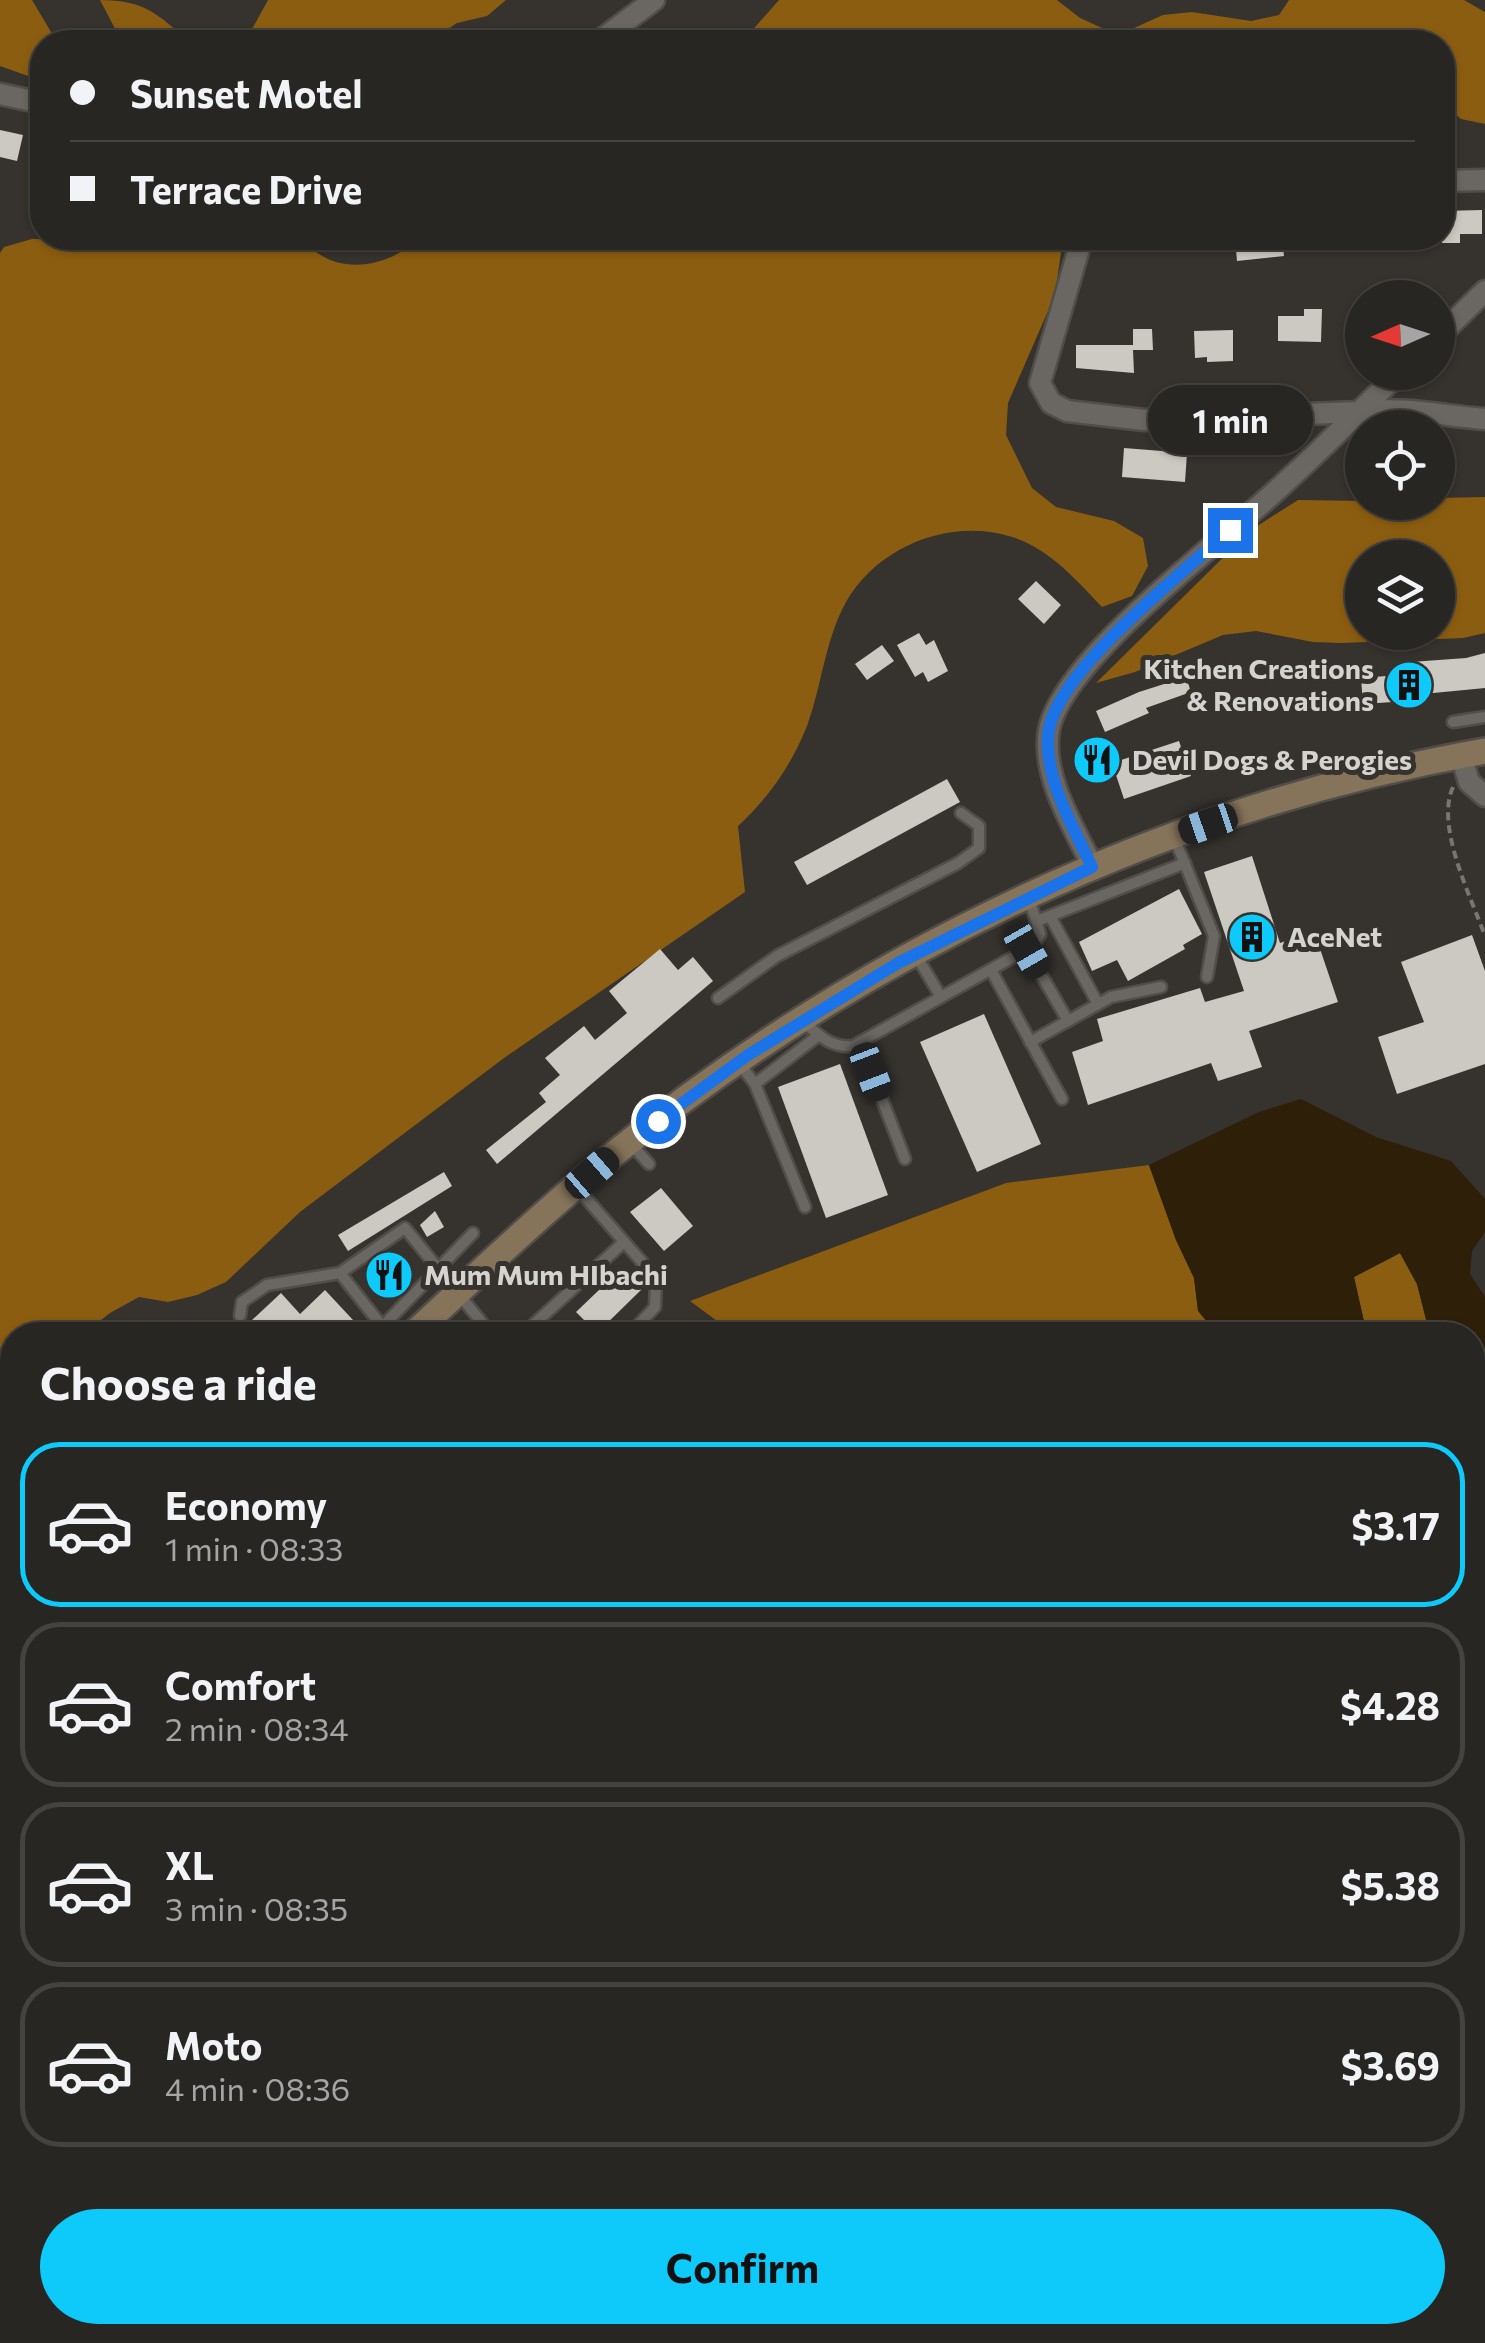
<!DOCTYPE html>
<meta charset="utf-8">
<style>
body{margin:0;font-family:Commissioner,sans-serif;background:#34322f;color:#f1f3f6;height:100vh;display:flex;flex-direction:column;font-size:38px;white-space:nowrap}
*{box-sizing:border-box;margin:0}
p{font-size:32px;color:#a5a5a5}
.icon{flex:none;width:55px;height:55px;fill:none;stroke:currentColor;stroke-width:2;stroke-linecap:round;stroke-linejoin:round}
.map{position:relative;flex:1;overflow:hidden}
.details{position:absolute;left:0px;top:1322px;width:1485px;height:1022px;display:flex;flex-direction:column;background:#282622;border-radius:40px 40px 0 0;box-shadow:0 2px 8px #0004,0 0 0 2px #444340}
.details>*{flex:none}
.banner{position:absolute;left:30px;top:30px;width:1425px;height:220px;border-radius:40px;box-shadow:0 2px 8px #0004,0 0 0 2px #444340;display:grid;align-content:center;height:220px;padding:0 40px;background:#282622}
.needle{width:65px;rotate:267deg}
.buttons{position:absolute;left:1345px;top:280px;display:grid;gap:20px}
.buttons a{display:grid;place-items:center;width:110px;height:110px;border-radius:50%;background:#282622;box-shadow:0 2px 8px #0004,0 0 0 2px #444340;font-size:50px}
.end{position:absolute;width:45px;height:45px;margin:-22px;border:12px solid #1a73e8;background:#fff;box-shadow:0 0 0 5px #fff}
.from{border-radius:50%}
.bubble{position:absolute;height:70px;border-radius:35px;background:#282622;box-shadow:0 2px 8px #0004,0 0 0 2px #444340;font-size:32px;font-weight:700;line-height:70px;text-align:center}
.car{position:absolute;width:30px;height:60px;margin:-30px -15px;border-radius:12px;box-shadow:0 0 8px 2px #0007;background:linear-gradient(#222 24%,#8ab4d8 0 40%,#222 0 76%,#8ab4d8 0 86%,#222 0)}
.banner b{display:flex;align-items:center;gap:35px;height:95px;font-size:38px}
.banner b+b{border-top:2px solid #444340}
.banner i{width:25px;height:25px;background:#f1f3f6}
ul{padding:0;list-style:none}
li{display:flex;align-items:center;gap:30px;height:165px;margin:0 20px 15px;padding:0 20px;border:5px solid #444340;border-radius:40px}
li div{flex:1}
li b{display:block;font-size:38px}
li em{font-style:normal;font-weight:700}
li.on{border-color:#0ecafa}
li>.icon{width:90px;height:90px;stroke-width:1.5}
h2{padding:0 40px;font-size:45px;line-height:120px}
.action{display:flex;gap:20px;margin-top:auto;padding:20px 40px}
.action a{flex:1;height:115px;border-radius:60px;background:#0ecafa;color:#111;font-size:40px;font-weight:700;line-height:115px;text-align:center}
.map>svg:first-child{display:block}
.forest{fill:#8b5d10;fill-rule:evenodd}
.water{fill:#2e1f09}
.building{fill:#ccc8c2}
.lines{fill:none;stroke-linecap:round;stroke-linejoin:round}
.lane-casing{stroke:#514e4a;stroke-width:15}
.street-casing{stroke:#514e4a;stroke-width:25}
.secondary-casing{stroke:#514e4a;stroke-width:30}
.path{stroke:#787572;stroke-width:4;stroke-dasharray:8 5;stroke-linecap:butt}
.lane{stroke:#6a6661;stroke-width:10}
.street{stroke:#6a6661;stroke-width:20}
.secondary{stroke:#85735a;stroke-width:25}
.rail-casing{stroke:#c1bfbc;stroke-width:10}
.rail{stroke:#36322e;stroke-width:6;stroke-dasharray:19;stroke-linecap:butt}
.route{stroke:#1a73e8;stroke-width:12}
.labels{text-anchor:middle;stroke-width:10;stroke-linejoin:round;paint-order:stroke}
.poi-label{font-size:28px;font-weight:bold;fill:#d5d3d0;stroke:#36322e;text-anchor:start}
</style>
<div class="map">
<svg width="1485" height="2343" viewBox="0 0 1485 2343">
<rect width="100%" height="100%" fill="#36322e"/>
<!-- forest -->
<g class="forest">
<polygon points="0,0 32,0 57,42 42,42 42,81 0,66"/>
<path d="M100,0C145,0 157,14 190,42H122Z"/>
<polygon points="268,0 506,0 487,16 457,23 428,42 236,42 252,29"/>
<polygon points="779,0 1057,0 1080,18 1111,32 1134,28 1163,15 1192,12 1251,21 1279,15 1289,0 1464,0 1485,12 1485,124 1461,119 1443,103 1442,42 742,42"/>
<path d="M237,238H301C334,278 385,269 421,238H1063L1055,295L1008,403L1006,435L1032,488L1056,507L1114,521L1143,538L1148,566L1132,596L1102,607C1081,585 1060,561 1033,546C969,511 882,539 846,602C825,640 822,685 807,726C791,766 769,797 738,826L745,892L504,1058L300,1212L226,1282L197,1295L168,1302L139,1297L110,1313L82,1335H12V1391L0,1400V253L4,247L32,239L210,243Z"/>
<path d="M1485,497V633L1463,638L1342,643L1313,642L1256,631L1223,635L1135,672L1096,683L1251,530L1298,500L1438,502V498ZM1362,558H1438V632H1362Z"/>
<polygon points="1149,1165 1176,1240 1194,1278 1198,1310 1218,1335 736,1335 690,1301 1006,1183"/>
<polygon points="1400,1253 1417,1284 1430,1335 1367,1335 1354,1277"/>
<polygon points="12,1755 12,2226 0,2228 0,1771"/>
<polygon points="1485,2060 1485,2139 1473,2142 1473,2061"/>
<polygon points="1485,2184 1485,2343 1131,2343 1150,2332 1472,2332 1473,2185"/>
<polygon points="351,2332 583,2332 592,2343 329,2343"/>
<polygon points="677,2333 949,2333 936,2343 683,2343"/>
</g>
<!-- water -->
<g class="water">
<polygon points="1301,1099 1376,1137 1451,1161 1485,1199 1485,1232 1472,1251 1470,1274 1485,1297 1485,1859 1473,1872 1472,1335 1430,1335 1417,1284 1400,1253 1354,1277 1367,1335 1218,1335 1198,1311 1194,1278 1176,1240 1149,1165 1259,1112"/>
<polygon points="12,2236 12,2332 350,2333 329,2343 0,2343 0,2241"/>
<polygon points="583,2333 677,2333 683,2343 592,2343"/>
<polygon points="1042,2333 1042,2332 1122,2333 1104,2343 1027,2343"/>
</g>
<!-- building -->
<g class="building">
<polygon points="0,130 23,135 17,161 0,157"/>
<polygon points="1482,210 1482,234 1460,234 1460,243 1442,243 1442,211"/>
<polygon points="1235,238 1282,238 1284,256 1237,261"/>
<polygon points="1304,309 1322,309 1321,342 1278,341 1278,316 1304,316"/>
<polygon points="1133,329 1152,329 1153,350 1133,350 1134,373 1076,368 1076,345 1133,345"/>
<polygon points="1233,330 1233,361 1207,362 1207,357 1195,358 1194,331"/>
<polygon points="1124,448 1187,453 1185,482 1122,477"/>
<polygon points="1036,581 1061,605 1044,624 1018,599"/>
<polygon points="919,633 926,645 934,640 948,671 928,682 923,672 915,677 897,645"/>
<polygon points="882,645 894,661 867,680 855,664"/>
<polygon points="1485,653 1485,688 1423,694 1423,700 1363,704 1361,678 1412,674 1411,662 1466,658"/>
<polygon points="1186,677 1191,692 1146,708 1149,713 1105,732 1096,711 1139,692"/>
<polygon points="1179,741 1191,776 1124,799 1112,763"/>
<polygon points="947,779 960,802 807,885 794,862"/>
<polygon points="1252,856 1280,943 1314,931 1338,1002 1249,1031 1262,1067 1218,1081 1211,1063 1088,1105 1072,1052 1103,1041 1097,1019 1200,988 1205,1002 1244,991 1204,872"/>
<polygon points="1179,889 1202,934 1183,945 1185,949 1128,981 1117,960 1092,971 1079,942"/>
<polygon points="1472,935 1485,971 1485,1064 1397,1094 1378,1037 1424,1022 1401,962"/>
<polygon points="660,949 678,970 693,957 713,981 497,1164 486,1150 546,1102 539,1093 560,1075 545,1058 584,1026 595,1040 627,1013 609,991"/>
<polygon points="984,1014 1041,1144 977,1172 920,1042"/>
<polygon points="840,1064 888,1195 826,1218 778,1087"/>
<polygon points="444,1172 452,1186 348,1251 338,1235"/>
<polygon points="661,1188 693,1226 664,1251 630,1212"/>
<polygon points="435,1211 444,1227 427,1237 420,1225"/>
<polygon points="389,1253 411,1278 389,1298 367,1273"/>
<polygon points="622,1268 642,1289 597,1333 576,1312"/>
<polygon points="325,1290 367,1335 236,1335 281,1293 300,1314"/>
</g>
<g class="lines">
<!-- lane casing -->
<g class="lane-casing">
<g id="lane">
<polyline points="1453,722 1485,717"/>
<polyline points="1174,837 1214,936 1207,977"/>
<polyline points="1050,916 1098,1004"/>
<polyline points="1037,921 1185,863"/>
<polyline points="1027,950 1068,1021"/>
<polyline points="916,955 941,997"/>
<polyline points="991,970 1062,1099"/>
<polyline points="718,998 777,956 958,863 979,848 979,826 961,813"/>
<path d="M802,1021C819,1035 830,1048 853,1046L1033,946L1040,934L1029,898"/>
<polyline points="860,1042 905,1159"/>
<polyline points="1030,1042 1111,997 1161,987"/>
<polyline points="739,1063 755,1084 805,1207"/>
<polyline points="755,1084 819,1035"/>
<polyline points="630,1143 649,1164"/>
<polyline points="577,1188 656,1278 655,1307 629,1335"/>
<polyline points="340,1273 405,1228 492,1335"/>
<polyline points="240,1316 242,1302 267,1285 340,1273 389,1335"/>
<polyline points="379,1335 382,1327 473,1233"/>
<polyline points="522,1335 624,1242"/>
<polyline points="0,1452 12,1441"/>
<polyline points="0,1528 12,1542"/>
</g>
</g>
<!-- street casing -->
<g class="street-casing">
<g id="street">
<polyline points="598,42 654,0"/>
<polyline points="0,94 42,103"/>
<polyline points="1442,181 1485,180"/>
<path d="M1082,238L1040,383L1051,403L1067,411L1144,420L1360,412C1400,406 1444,416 1485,419"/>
<polyline points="1438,337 1485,291"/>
<polyline points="1461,755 1469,782 1485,796"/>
<path d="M1093,867C1074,828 1041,776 1049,730C1062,660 1223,540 1278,489C1320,451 1360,411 1400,372"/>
</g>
</g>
<!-- secondary casing -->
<g class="secondary-casing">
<g id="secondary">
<path d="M412,1335C477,1275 541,1214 609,1158C859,954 1166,807 1485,751"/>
<polyline points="0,1725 12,1713"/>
</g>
</g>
<!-- path -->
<g class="path">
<path d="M1453,787C1435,826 1471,897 1485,936"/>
<polyline points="1472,2265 1485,2264"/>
<polyline points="1198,2343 1225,2332"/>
</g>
<!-- lane -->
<use href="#lane" class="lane"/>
<!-- street -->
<use href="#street" class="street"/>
<!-- secondary -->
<use href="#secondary" class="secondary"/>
<!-- rail casing -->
<g class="rail-casing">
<g id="rail">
<polyline points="1472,2171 1485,2168"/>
<polyline points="981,2343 997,2332"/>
</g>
</g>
<!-- rail -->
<use href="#rail" class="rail"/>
</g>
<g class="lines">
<!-- route -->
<path class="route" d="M658,1121L748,1055L898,963L1092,867C1074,828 1045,781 1048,736C1052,674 1184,572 1230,530"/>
</g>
<!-- icons -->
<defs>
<g id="building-disc" transform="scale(2.5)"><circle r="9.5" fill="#0ecafa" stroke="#36322e"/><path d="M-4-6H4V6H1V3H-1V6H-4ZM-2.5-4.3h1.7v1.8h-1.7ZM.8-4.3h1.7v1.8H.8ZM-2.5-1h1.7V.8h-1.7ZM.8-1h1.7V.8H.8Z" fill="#111"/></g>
<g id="restaurant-disc" transform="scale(2.5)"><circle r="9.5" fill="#0ecafa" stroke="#36322e"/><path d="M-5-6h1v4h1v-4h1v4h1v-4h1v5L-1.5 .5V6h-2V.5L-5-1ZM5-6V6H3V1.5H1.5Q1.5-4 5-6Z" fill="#111"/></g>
</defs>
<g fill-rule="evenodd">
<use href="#building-disc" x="1409" y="685"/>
<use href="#restaurant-disc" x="1097" y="760"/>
<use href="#building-disc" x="1252" y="937"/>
<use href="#restaurant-disc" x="389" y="1275"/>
</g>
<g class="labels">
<!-- poi labels -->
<g class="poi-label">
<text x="1374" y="679" text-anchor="end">Kitchen Creations<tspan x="1374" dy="32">&amp; Renovations</tspan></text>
<text x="1132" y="770">Devil Dogs &amp; Perogies</text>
<text x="1287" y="947">AceNet</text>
<text x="424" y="1285">Mum Mum HIbachi</text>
</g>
</g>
</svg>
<div class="buttons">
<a><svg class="needle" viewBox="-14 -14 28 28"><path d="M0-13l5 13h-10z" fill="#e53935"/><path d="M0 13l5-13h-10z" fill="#a5a5a5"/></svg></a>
<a><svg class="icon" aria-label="locate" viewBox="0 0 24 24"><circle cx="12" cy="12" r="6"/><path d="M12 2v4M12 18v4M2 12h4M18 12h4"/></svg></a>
<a><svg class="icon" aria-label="layers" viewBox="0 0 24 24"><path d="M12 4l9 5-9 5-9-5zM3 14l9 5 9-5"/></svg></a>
</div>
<i class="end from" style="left:658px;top:1121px"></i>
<i class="end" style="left:1230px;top:530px"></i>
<div class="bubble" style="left:1148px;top:385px;width:165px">1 min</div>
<i class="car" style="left:1208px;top:824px;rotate:251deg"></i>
<i class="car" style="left:1027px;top:950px;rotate:150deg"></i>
<i class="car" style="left:871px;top:1072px;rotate:159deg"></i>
<i class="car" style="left:592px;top:1173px;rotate:49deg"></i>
<div class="banner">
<b><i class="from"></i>Sunset Motel</b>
<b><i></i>Terrace Drive</b>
</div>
<section class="details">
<h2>Choose a ride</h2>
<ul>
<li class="on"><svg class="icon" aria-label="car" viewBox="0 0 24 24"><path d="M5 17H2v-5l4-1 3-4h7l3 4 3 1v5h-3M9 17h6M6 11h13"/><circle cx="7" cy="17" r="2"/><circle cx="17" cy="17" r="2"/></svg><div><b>Economy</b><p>1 min · 08:33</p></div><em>$3.17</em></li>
<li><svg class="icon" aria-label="car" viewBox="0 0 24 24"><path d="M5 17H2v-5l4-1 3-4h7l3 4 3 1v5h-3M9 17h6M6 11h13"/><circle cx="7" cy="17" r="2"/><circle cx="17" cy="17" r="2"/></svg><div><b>Comfort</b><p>2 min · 08:34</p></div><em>$4.28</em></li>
<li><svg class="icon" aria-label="car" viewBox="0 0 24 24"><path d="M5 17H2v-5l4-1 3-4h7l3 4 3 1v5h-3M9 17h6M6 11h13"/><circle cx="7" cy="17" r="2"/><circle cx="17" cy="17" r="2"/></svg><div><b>XL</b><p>3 min · 08:35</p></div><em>$5.38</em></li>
<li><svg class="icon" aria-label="car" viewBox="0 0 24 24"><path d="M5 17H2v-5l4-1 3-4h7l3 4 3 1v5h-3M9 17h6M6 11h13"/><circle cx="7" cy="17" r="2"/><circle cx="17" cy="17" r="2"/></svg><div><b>Moto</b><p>4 min · 08:36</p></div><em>$3.69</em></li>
</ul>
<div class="action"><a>Confirm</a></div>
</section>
</div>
